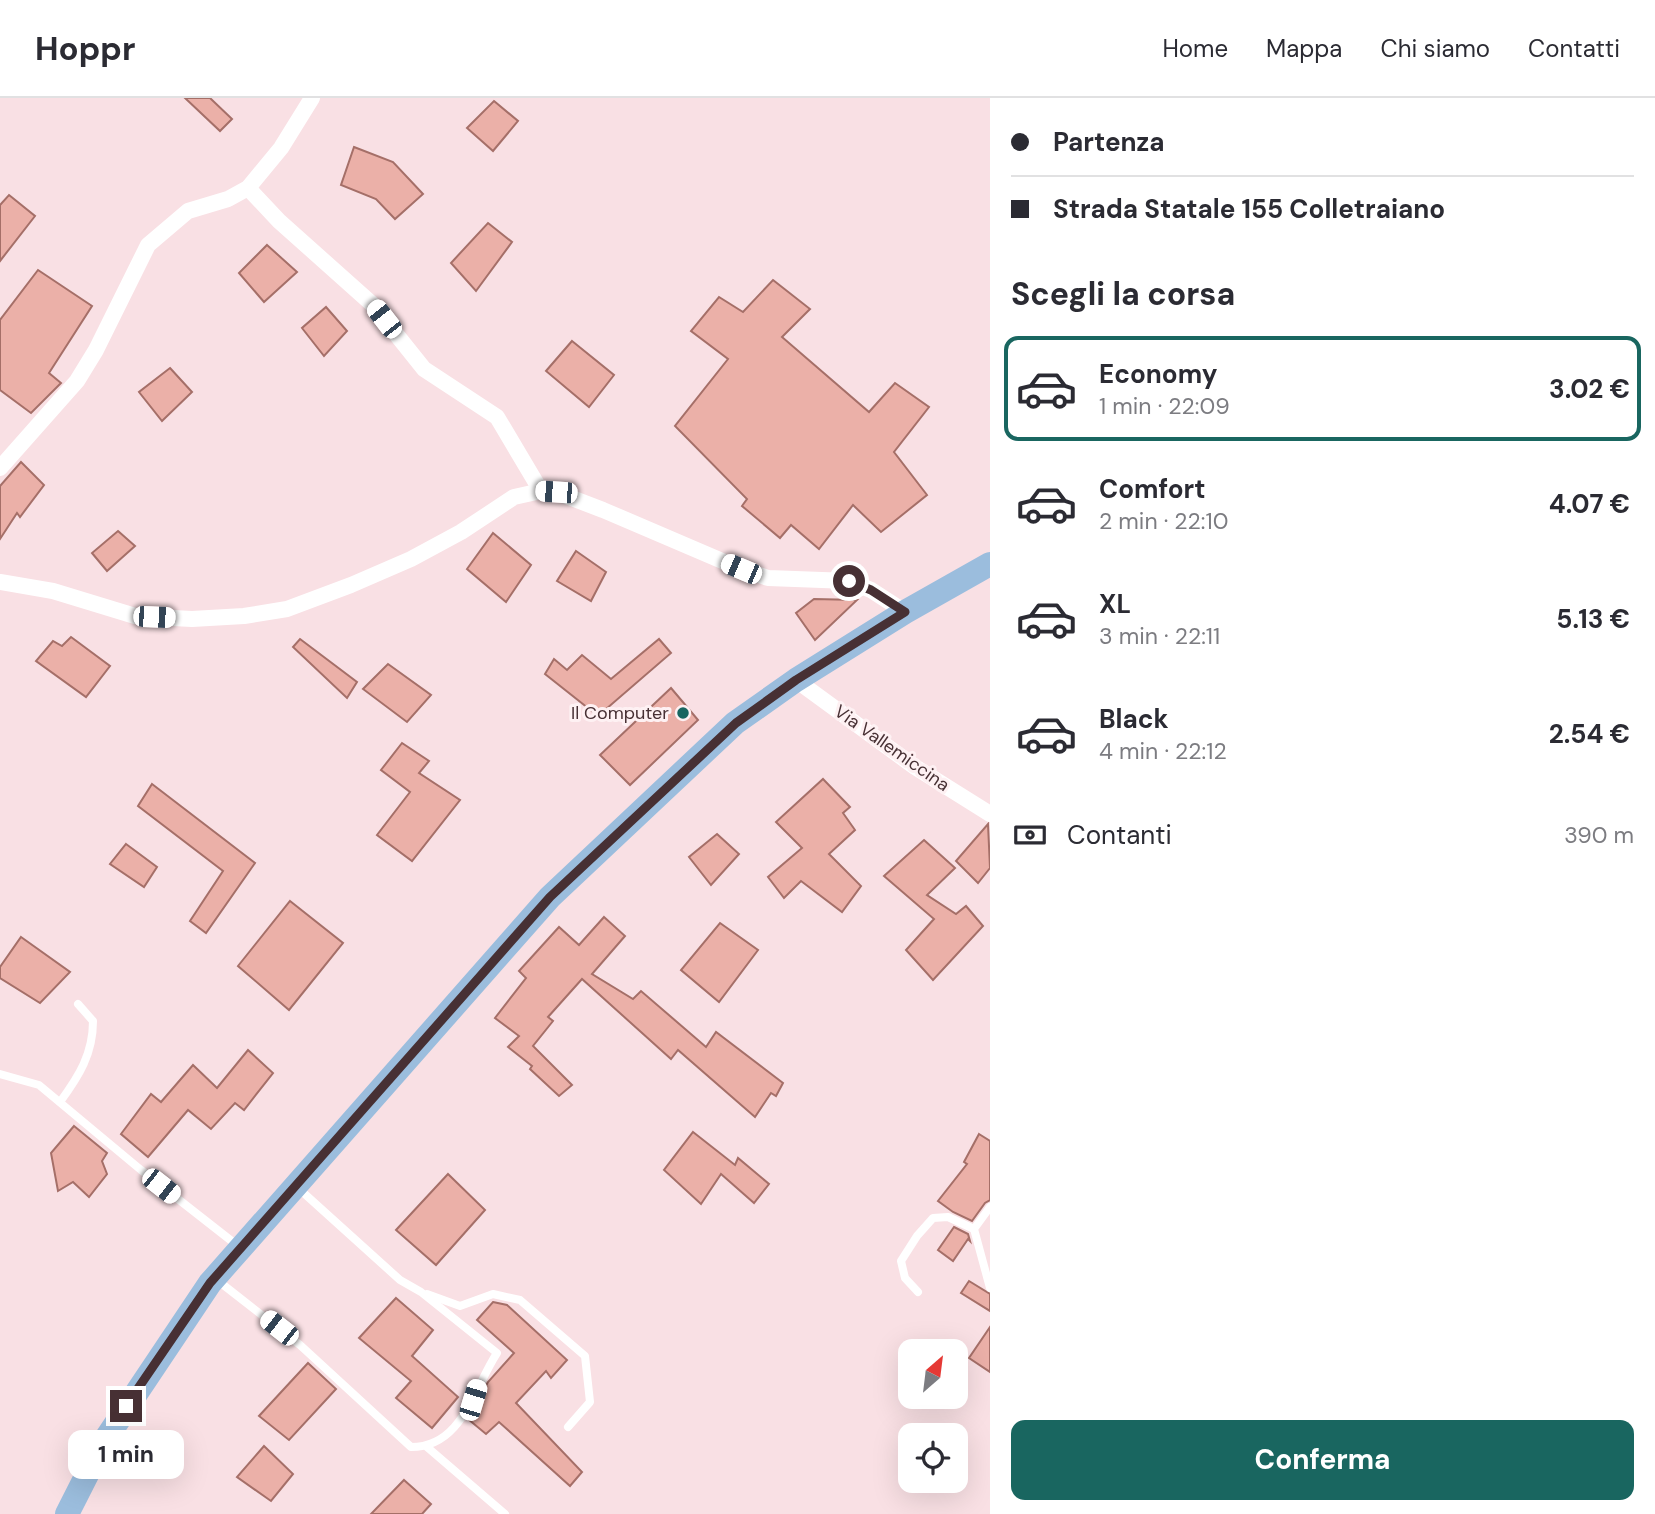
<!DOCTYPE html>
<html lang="it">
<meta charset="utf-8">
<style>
body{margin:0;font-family:"DM Sans",sans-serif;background:#f2f2f3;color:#2b2b33;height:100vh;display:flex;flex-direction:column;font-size:26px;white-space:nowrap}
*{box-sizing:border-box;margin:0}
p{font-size:23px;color:#7c7c81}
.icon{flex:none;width:38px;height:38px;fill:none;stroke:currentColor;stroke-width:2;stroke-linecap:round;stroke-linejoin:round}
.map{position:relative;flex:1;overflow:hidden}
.drawer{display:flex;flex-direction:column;background:#fff;width:665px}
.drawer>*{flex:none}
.top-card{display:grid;align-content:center;height:154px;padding:0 21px;background:#fff}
.needle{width:46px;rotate:28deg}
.buttons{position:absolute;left:898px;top:1241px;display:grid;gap:14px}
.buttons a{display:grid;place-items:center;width:70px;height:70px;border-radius:14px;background:#fff;box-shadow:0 7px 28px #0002;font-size:35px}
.end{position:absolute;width:32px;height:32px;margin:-16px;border:9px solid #473034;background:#fff;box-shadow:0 0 0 4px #fff}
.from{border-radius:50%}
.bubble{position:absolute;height:49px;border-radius:14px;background:#fff;box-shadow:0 7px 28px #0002;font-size:23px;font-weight:700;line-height:49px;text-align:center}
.car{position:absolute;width:21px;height:42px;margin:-21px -10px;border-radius:9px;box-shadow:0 0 5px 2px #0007;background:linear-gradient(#fff 24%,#345 0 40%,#fff 0 76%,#345 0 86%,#fff 0)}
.top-card b{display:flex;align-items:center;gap:24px;height:66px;font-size:26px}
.top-card b+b{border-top:2px solid #e1e1e2}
.top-card i{width:18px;height:18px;background:#2b2b33}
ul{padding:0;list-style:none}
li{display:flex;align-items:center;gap:21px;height:105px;margin:0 14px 10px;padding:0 7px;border:4px solid transparent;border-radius:14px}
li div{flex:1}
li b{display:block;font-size:26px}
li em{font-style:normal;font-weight:700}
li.selected{border-color:#196660}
li>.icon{width:63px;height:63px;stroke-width:1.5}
h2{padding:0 21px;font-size:32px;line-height:84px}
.pay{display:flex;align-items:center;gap:18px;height:77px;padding:0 21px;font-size:26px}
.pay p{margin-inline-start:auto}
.cta{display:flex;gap:14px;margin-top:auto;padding:14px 21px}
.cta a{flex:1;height:80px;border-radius:14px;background:#196660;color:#fff;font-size:28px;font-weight:700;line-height:80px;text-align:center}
header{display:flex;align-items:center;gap:42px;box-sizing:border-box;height:98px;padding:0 35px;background:#fff;border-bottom:2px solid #e1e1e2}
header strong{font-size:33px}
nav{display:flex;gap:38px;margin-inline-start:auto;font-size:24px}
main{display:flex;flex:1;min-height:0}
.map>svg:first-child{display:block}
.building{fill:#ebb0a8;stroke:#a56f68;stroke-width:2}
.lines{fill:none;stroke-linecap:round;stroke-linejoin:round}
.service{stroke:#fff;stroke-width:8}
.minor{stroke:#fff;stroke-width:16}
.primary{stroke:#9bbddd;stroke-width:24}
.route{stroke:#473034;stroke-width:9}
.poi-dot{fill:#196660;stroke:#fef1f3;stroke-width:2.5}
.labels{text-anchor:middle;stroke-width:6;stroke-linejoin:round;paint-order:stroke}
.poi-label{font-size:18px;fill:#473034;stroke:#fef1f3;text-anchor:end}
.street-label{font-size:18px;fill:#473034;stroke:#fef1f3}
</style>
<header>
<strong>Hoppr</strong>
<nav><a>Home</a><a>Mappa</a><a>Chi siamo</a><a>Contatti</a></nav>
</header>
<main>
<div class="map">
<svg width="990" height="1416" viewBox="0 0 990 1416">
<rect width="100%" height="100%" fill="#f9e0e4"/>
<!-- building -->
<g class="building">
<polygon points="185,0 210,0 232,21 220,33"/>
<polygon points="494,3 518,23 493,53 467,30"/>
<polygon points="354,49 393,64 423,96 395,121 376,101 341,87"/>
<polygon points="9,97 35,118 0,163 0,107"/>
<polygon points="488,125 512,144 476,193 451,165"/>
<polygon points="267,147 297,174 264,204 239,175"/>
<polygon points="38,172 92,208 49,275 61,285 31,315 0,292 0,222"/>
<polygon points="773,182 810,211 782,239 869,314 895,285 929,309 894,354 927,397 881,434 853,407 819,451 791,427 780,440 742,408 747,401 675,328 728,261 691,233 719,199 743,214"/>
<polygon points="326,209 347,233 324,258 302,230"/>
<polygon points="572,243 614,277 589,309 546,273"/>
<polygon points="170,270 192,294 162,323 139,294"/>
<polygon points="21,364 44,387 20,419 17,415 0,441 0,388"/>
<polygon points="118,433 135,448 107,473 92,455"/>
<polygon points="493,435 531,467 506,504 467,471"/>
<polygon points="576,453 606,474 591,503 557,483"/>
<polygon points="814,501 857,502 815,542 796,515"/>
<polygon points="71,539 110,568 86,599 36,563 53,543 62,548"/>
<polygon points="300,541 357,584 347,600 293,549"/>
<polygon points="659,541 671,555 598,618 545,576 554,561 567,572 582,557 611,581"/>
<polygon points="388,566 431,597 407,624 363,591"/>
<polygon points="671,590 698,622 630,687 600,657"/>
<polygon points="402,645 429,663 419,675 460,702 412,763 377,737 410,694 381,672"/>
<polygon points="823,681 850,709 843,715 855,732 829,756 861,788 842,814 801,783 784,800 768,779 802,750 776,724"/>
<polygon points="152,686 255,765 206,835 190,823 223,773 138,708"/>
<polygon points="988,726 990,770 978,785 956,763"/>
<polygon points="717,736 739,756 711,787 689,759"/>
<polygon points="924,742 955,770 927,797 956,816 966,808 983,828 933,882 906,852 934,821 884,778"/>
<polygon points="126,746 157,769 144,789 110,766"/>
<polygon points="290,803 343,845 289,912 238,868"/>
<polygon points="604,819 625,838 592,876 633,901 641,893 706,949 716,934 783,985 776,998 771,995 755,1019 678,952 671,961 582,881 548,919 553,923 533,948 572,987 559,998 530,971 532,968 508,949 519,938 495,920 526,880 519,873 559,829 579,847"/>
<polygon points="720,825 758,852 719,904 681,872"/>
<polygon points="21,839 70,874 40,905 0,880 0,869"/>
<polygon points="248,952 273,975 244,1012 235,1005 211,1031 188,1012 148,1059 121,1036 151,996 161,1004 193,967 217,990"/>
<polygon points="74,1028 107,1055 102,1063 107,1076 89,1099 73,1084 58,1093 51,1055"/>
<polygon points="693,1034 735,1067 738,1060 769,1086 754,1105 721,1076 701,1106 664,1072"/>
<polygon points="979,1036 990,1043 990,1102 985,1105 972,1123 953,1114 938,1103 967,1066 964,1064"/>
<polygon points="448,1076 485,1112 436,1167 396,1132"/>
<polygon points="954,1129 968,1136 970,1143 968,1141 953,1163 938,1152"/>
<polygon points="969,1183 990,1196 990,1213 961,1195"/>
<polygon points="396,1200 433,1232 412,1258 458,1299 432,1330 396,1300 411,1283 359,1240"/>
<polygon points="493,1204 507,1207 567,1262 551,1280 546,1273 516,1305 582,1374 570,1388 499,1324 486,1336 468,1321 488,1284 514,1255 477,1222"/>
<polygon points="990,1229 990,1274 969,1260"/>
<polygon points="308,1265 336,1291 289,1342 259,1318"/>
<polygon points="264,1348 293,1376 271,1403 237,1379"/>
<polygon points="404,1382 431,1406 422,1416 371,1416"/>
</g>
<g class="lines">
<!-- service -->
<g class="service">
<polyline points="0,976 39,987 141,1072 238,1148"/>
<path d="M60,1004C79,978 93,956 93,923L78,906"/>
<polyline points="990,1109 974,1131 990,1190"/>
<path d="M217,1182L300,1247L411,1349C462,1349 473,1292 497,1255L421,1194L400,1182L297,1089"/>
<polyline points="918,1194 905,1180 901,1163 917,1138 933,1120 948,1119 974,1131"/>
<polyline points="427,1196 460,1208 493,1196 520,1202 585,1258 590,1304 568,1329"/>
<polyline points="427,1349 505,1416"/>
</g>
<!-- minor -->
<g class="minor">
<polyline points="248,90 279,123 372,206 424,271 497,319 541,393"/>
<polyline points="0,370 77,283 96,252 148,147 188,113 228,101 248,90 281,50 312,0"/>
<polyline points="0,484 53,493 135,518 192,521 244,518 287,511 351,487 411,461 461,434 514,399 541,393 556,394 603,412 741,471 768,480 849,483 871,492 905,514"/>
<polyline points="796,582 915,669 990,716"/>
</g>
<!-- primary -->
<polyline class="primary" points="67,1416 103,1345 210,1185 550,799 735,625 796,582 905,514 990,466"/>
</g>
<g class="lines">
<!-- route -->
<polyline class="route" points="126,1308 210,1185 550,799 736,625 796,582 905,514 871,492 849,483"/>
</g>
<!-- markers -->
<circle class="poi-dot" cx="683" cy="615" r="7"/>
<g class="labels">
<!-- poi labels -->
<g class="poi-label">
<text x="669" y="621">Il Computer</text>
</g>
<!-- street labels -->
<g class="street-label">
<text transform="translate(892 650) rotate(35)" y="6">Via Vallemiccina</text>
</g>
</g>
</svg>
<div class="buttons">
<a><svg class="needle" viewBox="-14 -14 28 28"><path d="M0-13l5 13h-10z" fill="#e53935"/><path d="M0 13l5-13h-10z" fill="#7c7c81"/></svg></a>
<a><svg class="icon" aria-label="locate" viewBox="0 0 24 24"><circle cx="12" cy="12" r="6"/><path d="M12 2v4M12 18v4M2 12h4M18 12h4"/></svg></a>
</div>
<i class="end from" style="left:849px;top:483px"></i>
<i class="end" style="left:126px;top:1308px"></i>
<div class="bubble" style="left:68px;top:1332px;width:116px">1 min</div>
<i class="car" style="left:384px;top:221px;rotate:322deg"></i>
<i class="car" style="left:556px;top:394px;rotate:274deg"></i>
<i class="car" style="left:741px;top:471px;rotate:293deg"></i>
<i class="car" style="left:154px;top:519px;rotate:92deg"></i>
<i class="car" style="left:161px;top:1088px;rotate:128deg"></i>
<i class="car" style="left:279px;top:1230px;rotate:308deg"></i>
<i class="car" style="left:473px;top:1302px;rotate:17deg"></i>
</div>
<section class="drawer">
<div class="top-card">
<b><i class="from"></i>Partenza</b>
<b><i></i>Strada Statale 155 Colletraiano</b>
</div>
<h2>Scegli la corsa</h2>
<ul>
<li class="selected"><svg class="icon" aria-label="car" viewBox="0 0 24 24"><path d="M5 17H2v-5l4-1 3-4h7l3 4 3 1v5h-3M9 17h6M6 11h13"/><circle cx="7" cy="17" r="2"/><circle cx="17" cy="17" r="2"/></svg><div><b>Economy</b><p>1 min · 22:09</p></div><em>3.02 €</em></li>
<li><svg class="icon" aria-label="car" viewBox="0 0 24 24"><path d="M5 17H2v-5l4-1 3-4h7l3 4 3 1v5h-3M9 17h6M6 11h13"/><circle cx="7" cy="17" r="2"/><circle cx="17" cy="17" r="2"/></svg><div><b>Comfort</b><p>2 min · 22:10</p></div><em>4.07 €</em></li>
<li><svg class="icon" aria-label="car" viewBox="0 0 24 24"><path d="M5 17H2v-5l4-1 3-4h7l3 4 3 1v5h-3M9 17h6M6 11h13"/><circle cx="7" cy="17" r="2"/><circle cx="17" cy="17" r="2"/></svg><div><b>XL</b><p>3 min · 22:11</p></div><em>5.13 €</em></li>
<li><svg class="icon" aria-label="car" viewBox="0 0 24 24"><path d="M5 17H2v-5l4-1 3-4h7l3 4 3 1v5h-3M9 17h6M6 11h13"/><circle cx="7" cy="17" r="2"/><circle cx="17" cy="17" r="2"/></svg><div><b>Black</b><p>4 min · 22:12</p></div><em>2.54 €</em></li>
</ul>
<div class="pay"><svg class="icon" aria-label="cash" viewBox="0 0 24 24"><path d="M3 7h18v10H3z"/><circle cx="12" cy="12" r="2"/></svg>Contanti<p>390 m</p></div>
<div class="cta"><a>Conferma</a></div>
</section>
</main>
